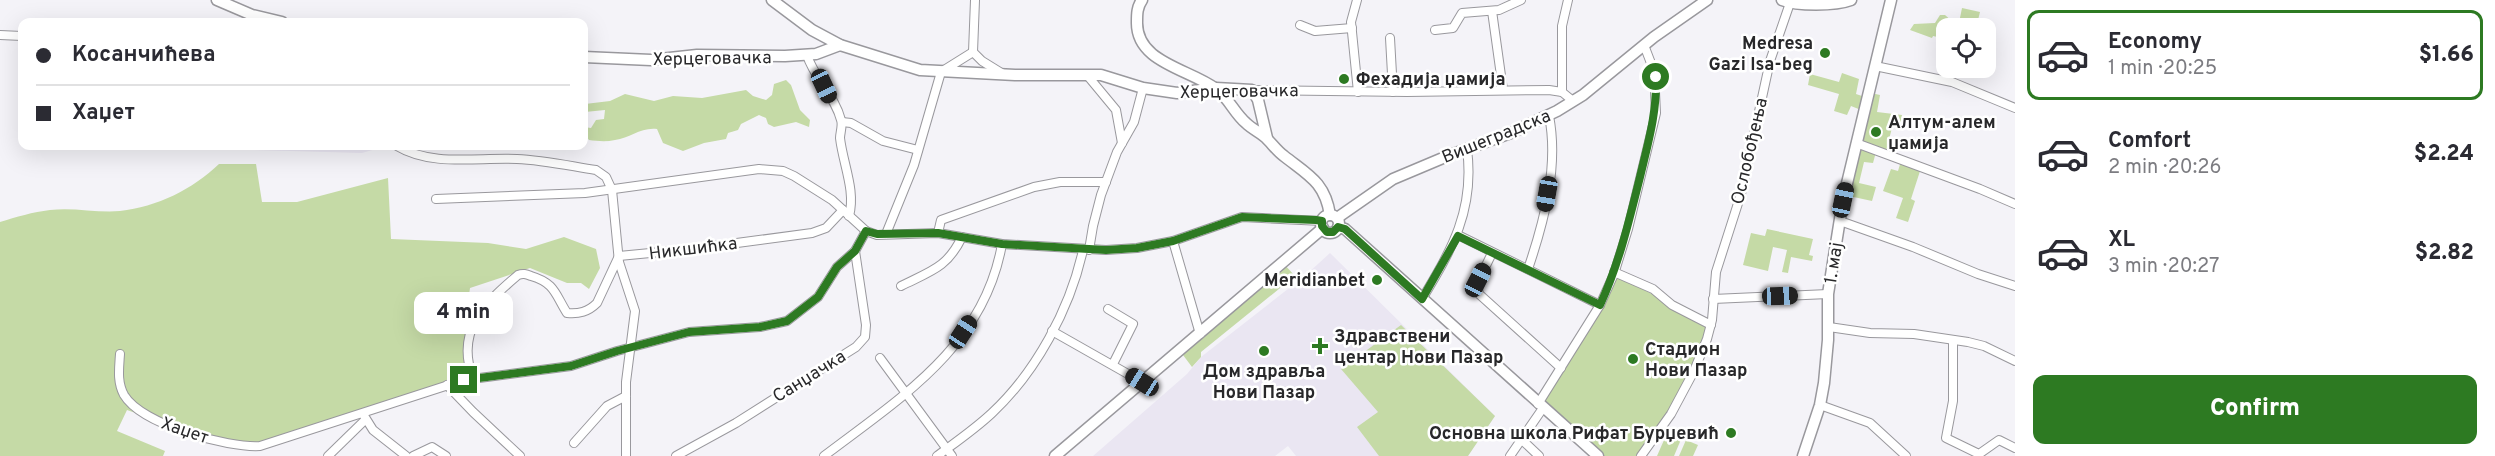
<!DOCTYPE html>
<meta charset="utf-8">
<style>
body{margin:0;font-family:Overpass,sans-serif;background:#f2f2f3;color:#2b2b33;height:100vh;display:flex;flex-direction:column;font-size:22px;white-space:nowrap}
*{box-sizing:border-box;margin:0}
p{font-size:20px;color:#7c7c81}
.icon{flex:none;width:33px;height:33px;fill:none;stroke:currentColor;stroke-width:2;stroke-linecap:round;stroke-linejoin:round}
.map{position:relative;flex:1;overflow:hidden}
.side{display:flex;flex-direction:column;background:#fff;width:480px}
.side>*{flex:none}
.guide{position:absolute;left:18px;top:18px;width:570px;height:132px;border-radius:12px;box-shadow:0 6px 24px #0002;display:grid;align-content:center;height:132px;padding:0 18px;background:#fff}
.buttons{position:absolute;left:1936px;top:18px;display:grid;gap:12px}
.buttons a{display:grid;place-items:center;width:60px;height:60px;border-radius:12px;background:#fff;box-shadow:0 6px 24px #0002;font-size:30px}
.end{position:absolute;width:27px;height:27px;margin:-14px;border:8px solid #2d7a22;background:#fff;box-shadow:0 0 0 3px #fff}
.from{border-radius:50%}
.bubble{position:absolute;height:42px;border-radius:12px;background:#fff;box-shadow:0 6px 24px #0002;font-size:20px;font-weight:800;line-height:42px;text-align:center}
.car{position:absolute;width:18px;height:36px;margin:-18px -9px;border-radius:8px;box-shadow:0 0 4px 2px #0007;background:linear-gradient(#222 24%,#8ab4d8 0 40%,#222 0 76%,#8ab4d8 0 86%,#222 0)}
.guide b{display:flex;align-items:center;gap:21px;height:57px;font-size:22px}
.guide b+b{border-top:2px solid #e1e1e2}
.guide i{width:15px;height:15px;background:#2b2b33}
ul{padding:10px 0 0;list-style:none}
li{display:flex;align-items:center;gap:18px;height:90px;margin:0 12px 9px;padding:0 6px;border:3px solid transparent;border-radius:12px}
li div{flex:1}
li b{display:block;font-size:22px}
li em{font-style:normal;font-weight:800}
li.current{border-color:#2d7a22}
li>.icon{width:54px;height:54px;stroke-width:1.5}
.cta{display:flex;gap:12px;margin-top:auto;padding:12px 18px}
.cta a{flex:1;height:69px;border-radius:12px;background:#2d7a22;color:#fff;font-size:24px;font-weight:800;line-height:69px;text-align:center}
main{display:flex;flex:1;min-height:0}
.map>svg:first-child{display:block}
.built{fill:#eae6f2}
.green{fill:#c5daa6}
.lines{fill:none;stroke-linecap:round;stroke-linejoin:round}
.minor-casing{stroke:#99989d;stroke-width:10}
.tertiary-casing{stroke:#99989d;stroke-width:13}
.minor{stroke:#fff;stroke-width:8}
.tertiary{stroke:#fff;stroke-width:10}
.route{stroke:#2d7a22;stroke-width:8}
.poi-dot{fill:#2d7a22;stroke:#fff;stroke-width:2}
.labels{text-anchor:middle;stroke-width:5;stroke-linejoin:round;paint-order:stroke}
.poi-label{font-size:18px;font-weight:bold;fill:#28282a;stroke:#fff;text-anchor:start}
.street-label{font-size:18px;fill:#28282a;stroke:#fff}
</style>
<main>
<div class="map">
<svg width="2015" height="456" viewBox="0 0 2015 456">
<rect width="100%" height="100%" fill="#f4f3f8"/>
<!-- built -->
<g class="built">
<polygon points="169,146 386,146 362,153 181,148"/>
<polygon points="1330,253 1495,416 1468,456 1296,456 1288,446 1275,456 1093,456 1187,374 1201,357 1307,274"/>
</g>
<!-- green -->
<g class="green">
<polygon points="1962,8 1980,12 1976,28 1958,28"/>
<polygon points="1940,15 1945,15 1953,22 1951,28 1947,28 1947,39 1933,36 1932,38 1910,30 1914,24 1935,23"/>
<polygon points="1842,73 1859,79 1856,94 1865,97 1861,110 1851,106 1847,115 1834,111 1839,94 1808,85 1810,74 1839,82"/>
<path d="M786,80L791,85L800,110L810,120L809,127L796,122L774,127L768,124L766,118L759,115L741,124L738,130L728,133L726,139L704,143L683,151L663,143L657,129C641,127 630,138 615,140C606,142 597,141 589,140L584,134V127L591,128L596,120L604,119L605,110L585,112V104L610,101L625,94L654,101L673,96L702,98L746,90L753,96L766,100L772,95L774,84Z"/>
<polygon points="1871,93 1880,95 1877,112 1902,115 1900,126 1893,124 1886,151 1860,141"/>
<polygon points="1860,147 1876,152 1873,163 1864,162 1859,183 1876,187 1872,201 1849,196"/>
<polygon points="1901,161 1921,168 1911,199 1915,201 1908,222 1896,218 1903,198 1883,191 1891,169 1898,171"/>
<path d="M219,164H256L262,202H297L388,178L391,239L488,243L526,249L564,237L596,249L600,268L589,289L581,283H567L530,268L470,288L465,324L466,375L447,385L260,446L207,438L127,410L117,431L165,451L163,456H0V222C16,217 33,212 50,210C73,207 97,213 120,211C157,207 193,189 219,164Z"/>
<polygon points="1767,229 1813,239 1809,255 1813,256 1812,261 1791,257 1788,273 1782,272 1787,250 1773,247 1768,271 1743,265 1751,233 1765,236"/>
<polygon points="1283,263 1295,276 1201,352 1201,357 1192,367 1180,351"/>
<polygon points="1614,274 1711,325 1694,371 1641,456 1598,456 1538,404"/>
<polygon points="1401,325 1495,416 1468,456 1379,456 1357,427 1378,412 1341,369"/>
<polygon points="1668,431 1682,437 1674,456 1657,456"/>
<polygon points="1686,440 1698,445 1693,456 1679,456"/>
</g>
<g class="lines">
<!-- minor casing -->
<g class="minor-casing">
<g id="minor">
<polyline points="975,0 973,52 982,61 1003,74"/>
<polyline points="1357,0 1351,22 1358,92"/>
<polyline points="1492,11 1503,90"/>
<polyline points="1300,25 1315,31 1352,28"/>
<polyline points="1435,30 1453,28 1462,13 1499,10 1521,0"/>
<polyline points="0,35 22,36"/>
<polyline points="1390,38 1393,92"/>
<path d="M807,55C814,78 835,96 841,120C843,125 840,133 840,138C843,164 856,191 849,216"/>
<polyline points="1875,66 1952,82 2015,108"/>
<polyline points="1087,75 1116,110 1122,143"/>
<polyline points="1252,90 1407,92 1549,90 1562,92 1573,101"/>
<polyline points="1562,92 1562,26 1568,0"/>
<polyline points="842,122 851,123 883,141 918,150"/>
<polyline points="1856,143 1980,189 2015,204"/>
<path d="M397,146C432,167 478,157 517,159C543,160 570,166 596,170L606,177L612,190L619,262L635,311L626,382V456"/>
<polyline points="436,199 585,193 759,169 783,171 794,176 832,200 866,231 877,235 938,233 1002,244 1106,250 1137,248 1173,241 1242,217 1322,221"/>
<polyline points="1840,221 1913,247 1978,274 2015,286"/>
<polyline points="938,233 941,220 1034,187 1060,182 1106,182"/>
<polyline points="886,234 914,165 941,72 973,52"/>
<polyline points="1458,235 1600,305"/>
<polyline points="1173,241 1200,334"/>
<polyline points="1089,250 1093,226 1101,195 1117,152 1134,122 1143,88"/>
<polyline points="1492,253 1477,284 1479,294 1561,368"/>
<polyline points="619,256 692,249 812,233 826,228 843,210"/>
<path d="M1528,269C1544,222 1559,166 1549,116"/>
<polyline points="1614,272 1653,289 1672,305 1711,325"/>
<path d="M901,286C931,271 947,268 962,237"/>
<path d="M1422,299C1452,249 1475,210 1467,149"/>
<polyline points="1713,299 1828,294"/>
<polyline points="1108,309 1133,324 1113,364"/>
<polyline points="1829,327 1870,333 1914,334 1968,342 1984,346 2015,361"/>
<polyline points="1052,331 1142,382"/>
<polyline points="1953,340 1953,401 1946,438 1979,454 1999,440 2015,448"/>
<path d="M120,354C119,369 117,382 124,395C142,425 228,448 260,446L464,380L571,366L617,351L689,332L760,327L787,321L818,297L837,267L855,251L866,231"/>
<polyline points="880,358 952,456"/>
<path d="M473,378C455,331 484,304 518,275C523,273 526,274 531,276C555,283 555,294 567,313C579,314 588,312 597,303L619,256"/>
<polyline points="447,385 473,412 520,456"/>
<polyline points="1538,404 1600,305 1614,274 1628,229 1656,113 1654,71 1644,45"/>
<polyline points="1820,405 1870,423 1906,456"/>
<polyline points="363,414 373,430 406,456"/>
<polyline points="1521,439 1539,456"/>
<polyline points="574,443 607,406 626,396"/>
<polyline points="328,456 365,420"/>
<polyline points="413,456 432,447 446,456"/>
<polyline points="676,456 736,423 856,347 865,337 866,325 855,251"/>
<path d="M824,456C900,398 984,347 1002,244"/>
<path d="M937,456C956,442 975,429 992,413C1036,372 1070,309 1083,250"/>
<polyline points="1510,456 1543,408"/>
<polyline points="1641,456 1671,414 1694,371 1707,339 1712,320 1716,272 1741,194 1770,61 1790,3"/>
</g>
</g>
<!-- tertiary casing -->
<g class="tertiary-casing">
<g id="tertiary">
<polyline points="217,0 252,15 282,22"/>
<polyline points="772,0 812,30 840,45 920,70 1015,75 1101,75 1143,88 1177,93 1216,88 1252,90 1258,100 1267,138"/>
<path d="M1142,0C1137,7 1137,14 1137,22C1136,63 1190,69 1216,89C1229,98 1234,113 1246,123C1253,130 1262,133 1268,140C1273,145 1278,152 1284,156C1308,175 1325,182 1330,215"/>
<path d="M1782,0C1797,6 1835,6 1851,0"/>
<polyline points="584,57 651,60 697,55 785,56 816,54 840,45"/>
<circle cx="1330" cy="224" r="9"/>
<polyline points="1337,218 1393,179 1450,155 1511,133 1557,111 1583,95 1654,37 1707,0"/>
<polyline points="1338,227 1345,229 1598,456"/>
<polyline points="1055,456 1323,228"/>
<polyline points="1803,456 1820,405 1824,383 1828,340 1828,294 1843,200 1891,0"/>
</g>
</g>
<!-- minor -->
<use href="#minor" class="minor"/>
<!-- tertiary -->
<use href="#tertiary" class="tertiary"/>
</g>
<g class="lines">
<!-- route -->
<path class="route" d="M464,380L571,366L617,351L689,332L760,327L787,321L818,297L837,267L855,251L866,231L877,234L938,233L1002,244L1106,250L1137,248L1173,241L1242,217L1316,220L1322,221V226L1327,232H1333L1338,227L1345,229L1422,299L1458,236L1600,305C1619,264 1629,221 1640,177C1648,143 1657,113 1656,77"/>
</g>
<!-- markers -->
<g class="poi-dot">
<circle cx="1825" cy="53" r="6"/>
<circle cx="1344" cy="79" r="6"/>
<circle cx="1876" cy="132" r="6"/>
<circle cx="1377" cy="280" r="6"/>
<path d="M1317 337h6v6h6v6h-6v6h-6v-6h-6v-6h6z"/>
<circle cx="1264" cy="351" r="6"/>
<circle cx="1633" cy="359" r="6"/>
<circle cx="1731" cy="433" r="6"/>
</g>
<g class="labels">
<!-- poi labels -->
<g class="poi-label">
<text x="1813" y="49" text-anchor="end">Medresa<tspan x="1813" dy="21">Gazi Isa-beg</tspan></text>
<text x="1356" y="85">Фехадија џамија</text>
<text x="1888" y="128">Алтум-алем<tspan x="1888" dy="21">џамија</tspan></text>
<text x="1365" y="286" text-anchor="end">Meridianbet</text>
<text x="1334" y="342">Здравствени<tspan x="1334" dy="21">центар Нови Пазар</tspan></text>
<text x="1645" y="355">Стадион<tspan x="1645" dy="21">Нови Пазар</tspan></text>
<text x="1264" y="377" text-anchor="middle">Дом здравља<tspan x="1264" dy="21">Нови Пазар</tspan></text>
<text x="1719" y="439" text-anchor="end">Основна школа Рифат Бурџевић</text>
</g>
<!-- street labels -->
<g class="street-label">
<text transform="translate(712 58) rotate(-1)" y="6">Херцеговачка</text>
<text transform="translate(1239 91) rotate(-1)" y="6">Херцеговачка</text>
<text transform="translate(1496 136) rotate(-22)" y="6">Вишеградска</text>
<text transform="translate(1749 151) rotate(-77)" y="6">Ослобођења</text>
<text transform="translate(693 248) rotate(-7)" y="6">Никшићка</text>
<text transform="translate(1833 263) rotate(-81)" y="6">1. мај</text>
<text transform="translate(809 376) rotate(-32)" y="6">Санџачка</text>
<text transform="translate(185 430) rotate(19)" y="6">Хаџет</text>
</g>
</g>
</svg>
<div class="buttons">
<a><svg class="icon" aria-label="locate" viewBox="0 0 24 24"><circle cx="12" cy="12" r="6"/><path d="M12 2v4M12 18v4M2 12h4M18 12h4"/></svg></a>
</div>
<i class="end from" style="left:1656px;top:77px"></i>
<i class="end" style="left:464px;top:380px"></i>
<div class="bubble" style="left:414px;top:292px;width:99px">4 min</div>
<i class="car" style="left:824px;top:86px;rotate:155deg"></i>
<i class="car" style="left:1547px;top:194px;rotate:190deg"></i>
<i class="car" style="left:1843px;top:200px;rotate:12deg"></i>
<i class="car" style="left:1478px;top:280px;rotate:27deg"></i>
<i class="car" style="left:1780px;top:296px;rotate:88deg"></i>
<i class="car" style="left:963px;top:332px;rotate:33deg"></i>
<i class="car" style="left:1142px;top:382px;rotate:302deg"></i>
<div class="guide">
<b><i class="from"></i>Косанчићева</b>
<b><i></i>Хаџет</b>
</div>
</div>
<section class="side">
<ul>
<li class="current"><svg class="icon" aria-label="car" viewBox="0 0 24 24"><path d="M5 17H2v-5l4-1 3-4h7l3 4 3 1v5h-3M9 17h6M6 11h13"/><circle cx="7" cy="17" r="2"/><circle cx="17" cy="17" r="2"/></svg><div><b>Economy</b><p>1 min · 20:25</p></div><em>$1.66</em></li>
<li><svg class="icon" aria-label="car" viewBox="0 0 24 24"><path d="M5 17H2v-5l4-1 3-4h7l3 4 3 1v5h-3M9 17h6M6 11h13"/><circle cx="7" cy="17" r="2"/><circle cx="17" cy="17" r="2"/></svg><div><b>Comfort</b><p>2 min · 20:26</p></div><em>$2.24</em></li>
<li><svg class="icon" aria-label="car" viewBox="0 0 24 24"><path d="M5 17H2v-5l4-1 3-4h7l3 4 3 1v5h-3M9 17h6M6 11h13"/><circle cx="7" cy="17" r="2"/><circle cx="17" cy="17" r="2"/></svg><div><b>XL</b><p>3 min · 20:27</p></div><em>$2.82</em></li>
</ul>
<div class="cta"><a>Confirm</a></div>
</section>
</main>
